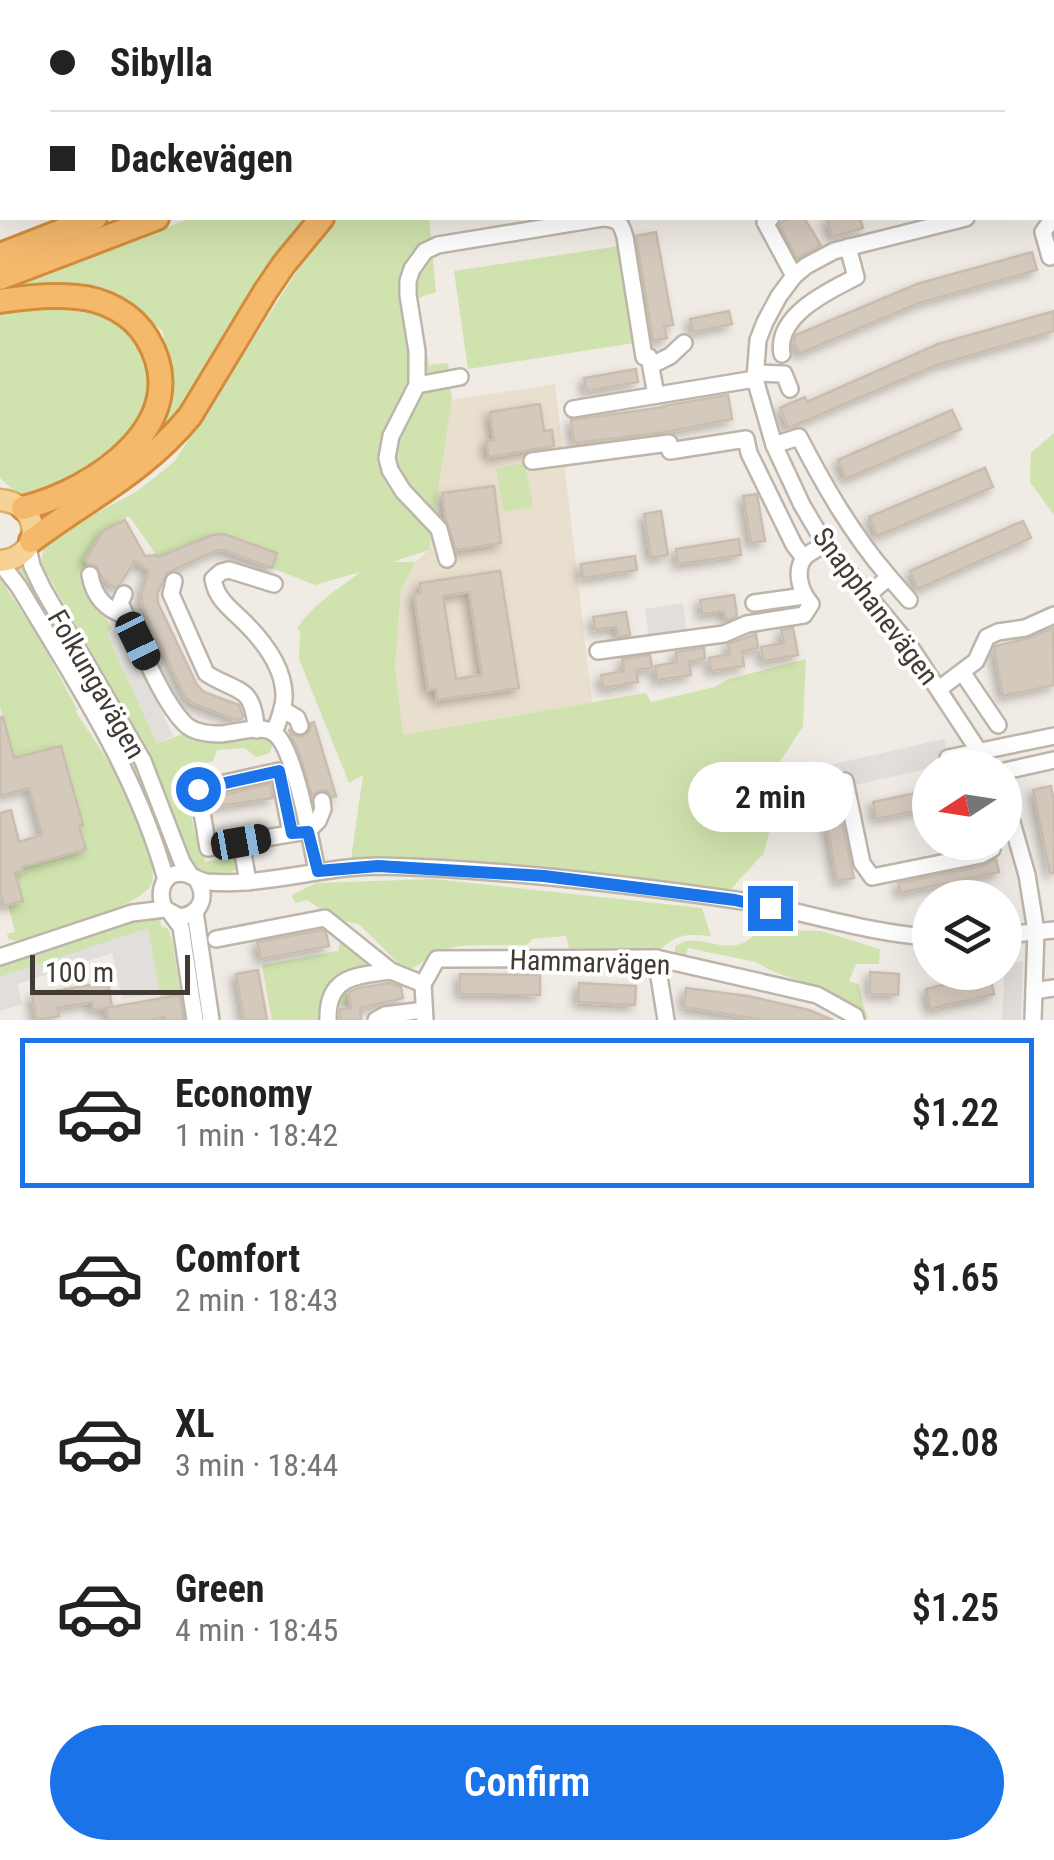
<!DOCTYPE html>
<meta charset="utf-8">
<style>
body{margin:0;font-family:"Roboto Condensed",sans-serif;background:#f2f2f2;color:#222;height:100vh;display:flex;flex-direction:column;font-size:38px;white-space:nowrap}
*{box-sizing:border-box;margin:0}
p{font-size:32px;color:#767676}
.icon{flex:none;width:55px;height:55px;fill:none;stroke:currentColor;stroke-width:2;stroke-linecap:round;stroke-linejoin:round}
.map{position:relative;height:1020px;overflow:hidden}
.details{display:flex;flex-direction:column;background:#fff;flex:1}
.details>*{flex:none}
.top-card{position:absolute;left:0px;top:0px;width:1055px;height:220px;box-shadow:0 10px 40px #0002;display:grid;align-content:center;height:220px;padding:0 50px;background:#fff}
.needle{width:65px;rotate:258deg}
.tools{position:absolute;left:912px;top:750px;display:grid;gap:20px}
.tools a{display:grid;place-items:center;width:110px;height:110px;border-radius:50%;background:#fff;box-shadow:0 10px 40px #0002;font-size:50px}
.scale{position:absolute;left:30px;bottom:25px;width:160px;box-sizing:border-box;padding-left:10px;border:5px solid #423b34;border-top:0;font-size:28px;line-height:35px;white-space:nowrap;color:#423b34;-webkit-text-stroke:8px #fff;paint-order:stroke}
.end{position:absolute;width:45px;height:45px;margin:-22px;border:12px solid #1a73e8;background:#fff;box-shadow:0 0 0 5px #fff}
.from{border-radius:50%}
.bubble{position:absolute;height:70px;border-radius:35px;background:#fff;box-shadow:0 10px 40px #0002;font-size:32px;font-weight:600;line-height:70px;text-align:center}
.car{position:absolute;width:30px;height:60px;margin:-30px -15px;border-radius:12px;box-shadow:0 0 8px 2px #0007;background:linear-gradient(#222 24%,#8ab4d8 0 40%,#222 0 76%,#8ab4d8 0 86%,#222 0)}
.top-card b{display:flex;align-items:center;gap:35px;height:95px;font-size:38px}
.top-card b+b{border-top:2px solid #e0e0e0}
.top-card i{width:25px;height:25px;background:#222}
ul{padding:18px 0 0;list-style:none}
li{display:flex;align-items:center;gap:30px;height:150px;margin:0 20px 15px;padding:0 30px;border:5px solid transparent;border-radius:0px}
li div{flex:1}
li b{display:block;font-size:38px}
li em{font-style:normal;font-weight:600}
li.active{border-color:#1a73e8}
li>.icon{width:90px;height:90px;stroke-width:1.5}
.cta{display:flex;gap:20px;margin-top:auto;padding:20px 50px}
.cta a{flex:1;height:115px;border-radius:60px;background:#1a73e8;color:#fff;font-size:40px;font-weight:600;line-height:115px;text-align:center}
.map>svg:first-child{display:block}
.education{fill:#e9dfce}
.green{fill:#d0e3ae}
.parking{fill:#e1dedc}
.building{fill:#d4c9bd;stroke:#cbbdae;stroke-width:2.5;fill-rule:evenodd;filter:url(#shadow)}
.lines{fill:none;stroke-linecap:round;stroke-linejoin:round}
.minor-casing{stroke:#beb5aa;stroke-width:20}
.major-casing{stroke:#daad68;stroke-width:25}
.highway-casing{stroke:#d28c3c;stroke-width:28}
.minor{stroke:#fff;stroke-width:15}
.major{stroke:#f7d296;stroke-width:20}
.highway{stroke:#f4b96b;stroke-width:22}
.route{stroke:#1a73e8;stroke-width:12}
.labels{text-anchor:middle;stroke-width:8;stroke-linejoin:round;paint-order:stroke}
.street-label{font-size:28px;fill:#423b34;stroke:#fff}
</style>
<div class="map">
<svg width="1054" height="1020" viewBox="0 0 1054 1020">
<defs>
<filter id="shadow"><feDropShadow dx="-4.5" dy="4.5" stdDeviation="5" flood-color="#0004"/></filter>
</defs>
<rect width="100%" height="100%" fill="#f0ebe4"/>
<!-- education -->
<polygon class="education" points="555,384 592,702 402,736 395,668 401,590 415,562 429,550 452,400"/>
<!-- green -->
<g class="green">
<path d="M191,218H310C249,280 219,367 164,434C131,474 80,494 40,525L35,514C72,497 136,467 157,431C173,405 166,360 163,331L98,286L48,282L0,291Z"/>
<path d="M336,218H429L436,292L418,298L429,365L448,363L452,400L429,550L392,562H415L401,590L395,668L403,735L646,693L651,702L714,687L729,679L806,659L803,726L776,768L768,793L771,825L764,853L729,891L451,859H351L363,775L349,783L299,659L300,631L297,629C312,604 338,590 360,572L315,585L272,568L276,553L224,534L158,557L129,516L104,530L85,559L91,572L87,584L93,603L99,606L112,629L107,634L157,743L183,734L200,741L257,734L273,743L270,753L256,757L245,748L217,750L213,761L182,770L195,835H201L205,862L224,858L223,851L229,849L237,853L241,861L238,869C223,877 211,876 196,872L189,859L151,759L41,563L44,544L77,523L136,492L174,462L328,223Z"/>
<polygon points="619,246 634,343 468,369 454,271"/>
<path d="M42,306C65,307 89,308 111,317C128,323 140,340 146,356C167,408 125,448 82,473C68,482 50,495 33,495C19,496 9,487 0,478V311Z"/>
<polygon points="1054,433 1054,515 1030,482 1031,453"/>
<polygon points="525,463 533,507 504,512 496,469"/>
<polygon points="23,559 137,763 181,870 170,873 10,566"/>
<path d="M0,573L6,579L7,589L40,640L77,709L76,712C89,733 106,755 117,777C128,798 161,864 151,885C140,907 43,935 17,941L8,939L7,934L15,932L8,905L0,887L22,867L85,849L78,827L83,825L16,758H14L0,707Z"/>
<path d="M433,879L702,908L711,936C685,934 677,933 658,952L569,948L566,936L532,939L527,945C499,946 465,942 439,951C425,956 424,966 405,970L359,924L336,919L307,900L295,903L292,895L316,883Z"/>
<polygon points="160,916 161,926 168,929 172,940 181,995 161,998 147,929 0,977 0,964 139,919"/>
<path d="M759,930L821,931L880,949L879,964H856L849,981L859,984L863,1005L869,1020L852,1006L819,988L772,971L756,962L688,948L686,956L675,954V947C700,926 730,966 759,930Z"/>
<polygon points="341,937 383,976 349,988 348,1005 340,1006 336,1010 337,1020 272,1020 262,965 338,951"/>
</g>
<!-- parking -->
<g class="parking">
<polygon points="683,603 687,632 649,638 645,609"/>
<polygon points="122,626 173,736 157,743 107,633"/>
<polygon points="944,739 950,764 804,796 798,772"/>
<polygon points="148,928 160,993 122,999 112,953 17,984 22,1004 0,1011 0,977"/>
<polygon points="1005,962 1023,962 1021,1020 1002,1020"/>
</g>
<!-- building -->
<g class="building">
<polygon points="788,218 804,218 821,245 797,259 779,225"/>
<polygon points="827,218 860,218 863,228 832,237"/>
<polygon points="656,232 673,325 664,326 667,338 653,341 636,236"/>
<polygon points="1032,252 1037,270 919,303 799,354 794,341 796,335 917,284"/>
<polygon points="729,311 732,324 693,332 690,319"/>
<polygon points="1054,311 1054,331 937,365 788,428 780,408 805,397 807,402 938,344"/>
<polygon points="636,369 638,382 586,391 584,378"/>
<polygon points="728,395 732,419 667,432 574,443 571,420 664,407 663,406"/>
<polygon points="540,404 544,431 552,430 554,446 489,457 486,441 494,440 490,412"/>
<polygon points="952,410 961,429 846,479 838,460"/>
<polygon points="985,468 993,487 877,536 869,517"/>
<polygon points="494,486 501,543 456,550 446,520 442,493"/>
<polygon points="757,494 765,541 751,543 743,496"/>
<polygon points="661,511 668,555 651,558 644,514"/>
<polygon points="125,520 145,556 156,555 158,557 212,535 224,534 277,553 272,568 223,550 215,551 167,573 157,594 158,603 197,685 204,692 239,705 243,716 242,719 237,720 194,704 185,697 143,607 141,593 149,571 135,561 120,584 115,588 103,579 97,567 88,564 85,560 104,530"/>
<polygon points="1023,521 1031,538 918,589 910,571"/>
<polygon points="739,539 741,555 678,564 676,549"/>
<polygon points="635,556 637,570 583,578 581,564"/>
<path d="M500,571L519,688L437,700L436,689L428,690L414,594L421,593L420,583ZM469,592L482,675L456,679L443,596Z"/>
<polygon points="734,595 737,616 726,621 724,611 702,614 700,600"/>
<polygon points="626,612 630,635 618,637 616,627 595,630 593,617"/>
<polygon points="793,628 798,655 763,661 761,647 784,643 781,630"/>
<polygon points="1053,628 1054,685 1003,696 994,649 995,646 1029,638"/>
<polygon points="756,634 758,648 742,651 744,666 711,671 709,658 730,654 728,644"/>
<polygon points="704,648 705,659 689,661 691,675 657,680 655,666 677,662 676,652"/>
<polygon points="650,655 652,668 636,670 638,682 603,688 601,675 624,671 622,659"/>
<polygon points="0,717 3,717 14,758 61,746 83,825 79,826 86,849 22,867 23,871 15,873 23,901 4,906 0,890 0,813 11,810 19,842 42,835 29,788 0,796"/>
<polygon points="314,722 336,796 332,797 327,791 322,790 312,795 299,753 291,736 289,729 294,735 303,737 309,732 311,723"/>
<polygon points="270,784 273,798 212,807 211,798"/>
<polygon points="1051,786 1054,802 1054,873 1050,873 1033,790"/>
<polygon points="930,790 930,808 876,819 873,802"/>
<polygon points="839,809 854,878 837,881 824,812"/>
<polygon points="996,859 999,872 900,893 898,883 983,866"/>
<polygon points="322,930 326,933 329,946 261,959 257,942"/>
<polygon points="258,970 267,1020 244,1020 236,974"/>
<polygon points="870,972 899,974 898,995 870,994"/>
<polygon points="460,974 540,975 540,995 460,994"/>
<polygon points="990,974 994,994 930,1009 926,989"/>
<polygon points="108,982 112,1007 93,1010 92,1002 57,1008 59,1016 36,1020 32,995"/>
<polygon points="390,983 401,987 403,998 360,1008 361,1020 340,1020 340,1009 351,1008 349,992 358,988"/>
<polygon points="579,983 636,986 635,1005 578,1002"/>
<polygon points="686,988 748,996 809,1010 833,1020 763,1020 684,1007"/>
<polygon points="180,995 184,1020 166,1020 165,1017 149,1020 108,1020 106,1008"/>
</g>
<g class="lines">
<!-- minor casing -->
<g class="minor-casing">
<g id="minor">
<polyline points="35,0 36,2"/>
<polyline points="107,0 119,2 132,0"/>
<polyline points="306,0 340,2"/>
<polyline points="73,2 75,0"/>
<polyline points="482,2 498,0"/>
<polyline points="0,109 2,109"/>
<polyline points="1052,189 1054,189"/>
<polyline points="771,218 765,222 794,276"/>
<polyline points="966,218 834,251 806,266 794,276 779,296 765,322 758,340 755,379 774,445 802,505 825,544 909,645 990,768"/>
<polyline points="1050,257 1043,232 1054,217"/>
<path d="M782,354C775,316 828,291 856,277L848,247"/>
<polyline points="652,365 670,356 684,343"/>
<polyline points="755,373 784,374 790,389"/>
<polyline points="417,385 460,377"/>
<polyline points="573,409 755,379"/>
<path d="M774,445L799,437C825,487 852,534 889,577"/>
<polyline points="532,461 669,443 670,451 746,439 749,453 794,545 804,558"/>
<polyline points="28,547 32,566 43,589 143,761 182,862 191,876"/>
<path d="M447,559L439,529L403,491L390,470L387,458L391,436L417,385V351L408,295V281L412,269L425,251L438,245L603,218C619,219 621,223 625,237L644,357H649L656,395"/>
<path d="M0,562L19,587C75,681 137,773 166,880"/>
<path d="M90,575C94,597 105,609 126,616C141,647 162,701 185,724C194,733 209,734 221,734C237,733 261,724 274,733C295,747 311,843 317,871"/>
<path d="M174,581L171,594L206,673C217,682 242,688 248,698C254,706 255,720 257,730"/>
<polyline points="124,594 120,603 126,616"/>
<polyline points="869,594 889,577 909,600"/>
<polyline points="754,603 804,596"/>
<path d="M598,651L724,634L747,624L804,615L811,604C801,593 794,572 804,558C808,553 819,548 825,544"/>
<polyline points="962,672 998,725"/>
<polyline points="939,689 976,661 987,637 998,632 1025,628 1054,615"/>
<polyline points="282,709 297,718 300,726"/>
<path d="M274,733C278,721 285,707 284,694C283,665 260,637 240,618C227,606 216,597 213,579L221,572L229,570L274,584"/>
<polyline points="948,758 1054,736"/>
<polyline points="1005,771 1054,760"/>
<polyline points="845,781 862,863 872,877 981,855 992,849 990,842"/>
<polyline points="1005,798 1027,875 1036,931 1033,1020"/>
<polyline points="241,842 208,848 198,789 279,771 291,833"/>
<path d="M197,880C208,898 200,914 180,917L165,909C156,893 163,869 186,874C194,876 198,881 207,882C219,883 232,883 245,882C290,879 334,866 381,866C499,869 619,883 736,900C802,910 864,933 930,937"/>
<polyline points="248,882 241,842 308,831 318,821 323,809 322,801"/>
<polyline points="195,912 211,1020"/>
<polyline points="172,915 181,927 195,1020"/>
<polyline points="1005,935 1054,930"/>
<polyline points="216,939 325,918 391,971 423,984"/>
<polyline points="0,957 132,913 165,909"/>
<polyline points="656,958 666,1020"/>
<polyline points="1034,991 1054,988"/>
<path d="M328,1020C327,976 355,976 391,971"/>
<polyline points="376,1020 385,1015 424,1010"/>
<polyline points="425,1020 423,984 437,959 656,958 817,995 855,1016 856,1020"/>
</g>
</g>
<!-- major casing -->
<g class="major-casing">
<path id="major" d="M0,500C44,504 43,558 0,561"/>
</g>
<!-- highway casing -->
<g class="highway-casing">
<g id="highway">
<polyline points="658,2 665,0"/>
<polyline points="714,2 721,0"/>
<polyline points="0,152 2,151"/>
<polyline points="0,255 95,218"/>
<polyline points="0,278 157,218"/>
<path d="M0,301C25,297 51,294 77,297C104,299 133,314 147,338C198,422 93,491 23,508"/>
<path d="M31,541C88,498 143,473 190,416L265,292L284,264L322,218"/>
</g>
</g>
<!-- minor -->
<use href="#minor" class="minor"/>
<!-- major -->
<use href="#major" class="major"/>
<!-- highway -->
<use href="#highway" class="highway"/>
</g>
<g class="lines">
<!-- route -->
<polyline class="route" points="198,789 279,771 292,833 308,832 318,871 378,866 544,876 735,900 770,908"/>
</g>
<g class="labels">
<!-- street labels -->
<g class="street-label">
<text transform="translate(876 606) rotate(53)" y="10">Snapphanevägen</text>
<text transform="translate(97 684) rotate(60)" y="10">Folkungavägen</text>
<text transform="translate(590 962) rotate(2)" y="10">Hammarvägen</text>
</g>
</g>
</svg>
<div class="tools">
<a><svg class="needle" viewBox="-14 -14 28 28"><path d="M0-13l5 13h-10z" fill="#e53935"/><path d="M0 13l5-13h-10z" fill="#767676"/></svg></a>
<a><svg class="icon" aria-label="layers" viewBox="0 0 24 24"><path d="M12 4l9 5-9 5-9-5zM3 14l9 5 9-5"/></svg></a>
</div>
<div class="scale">100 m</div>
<i class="end from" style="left:198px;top:789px"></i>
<i class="end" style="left:770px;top:908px"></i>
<div class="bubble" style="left:688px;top:762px;width:165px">2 min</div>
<i class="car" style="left:138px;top:641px;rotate:154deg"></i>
<i class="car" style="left:241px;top:842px;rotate:80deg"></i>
<div class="top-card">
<b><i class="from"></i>Sibylla</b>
<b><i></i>Dackevägen</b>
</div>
</div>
<section class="details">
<ul>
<li class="active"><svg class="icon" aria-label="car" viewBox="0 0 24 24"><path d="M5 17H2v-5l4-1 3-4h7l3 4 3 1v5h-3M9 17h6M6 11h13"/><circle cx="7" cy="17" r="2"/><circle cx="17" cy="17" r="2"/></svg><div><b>Economy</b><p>1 min · 18:42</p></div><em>$1.22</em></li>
<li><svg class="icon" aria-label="car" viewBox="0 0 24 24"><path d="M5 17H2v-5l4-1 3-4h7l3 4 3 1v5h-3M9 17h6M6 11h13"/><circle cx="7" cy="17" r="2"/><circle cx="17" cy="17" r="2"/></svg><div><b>Comfort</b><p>2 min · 18:43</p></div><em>$1.65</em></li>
<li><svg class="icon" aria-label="car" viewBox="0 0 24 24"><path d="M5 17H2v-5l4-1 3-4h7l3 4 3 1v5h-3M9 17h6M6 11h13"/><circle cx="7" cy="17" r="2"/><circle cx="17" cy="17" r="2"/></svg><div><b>XL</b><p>3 min · 18:44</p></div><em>$2.08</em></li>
<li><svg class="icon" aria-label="car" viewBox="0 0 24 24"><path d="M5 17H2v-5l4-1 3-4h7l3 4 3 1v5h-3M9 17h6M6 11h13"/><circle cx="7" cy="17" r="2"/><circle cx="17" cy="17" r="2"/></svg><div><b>Green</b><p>4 min · 18:45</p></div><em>$1.25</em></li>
</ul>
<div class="cta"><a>Confirm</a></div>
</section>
